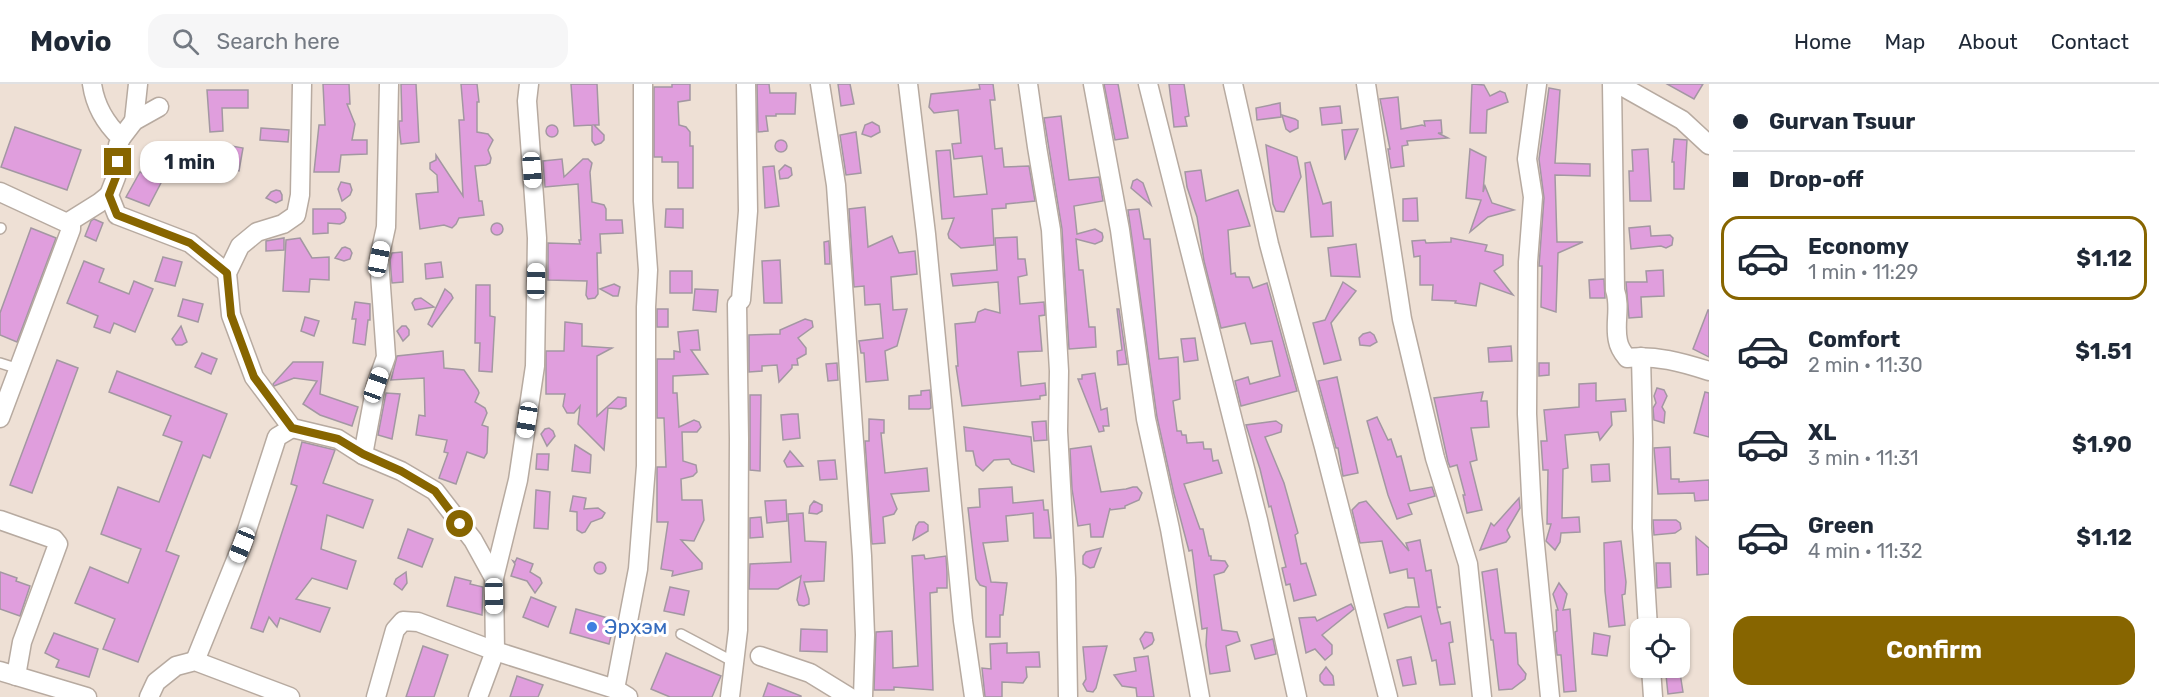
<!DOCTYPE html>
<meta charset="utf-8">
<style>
body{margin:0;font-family:Rubik,sans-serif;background:#f6f6f7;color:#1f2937;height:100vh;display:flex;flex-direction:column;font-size:22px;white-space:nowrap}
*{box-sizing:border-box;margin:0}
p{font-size:20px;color:#747a83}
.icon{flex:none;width:33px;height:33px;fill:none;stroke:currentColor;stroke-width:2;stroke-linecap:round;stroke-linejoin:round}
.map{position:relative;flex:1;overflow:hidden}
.side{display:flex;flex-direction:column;background:#fff;width:450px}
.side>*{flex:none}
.guide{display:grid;align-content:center;height:132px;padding:0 24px;background:#fff}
.tools{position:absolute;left:1630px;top:534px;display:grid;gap:12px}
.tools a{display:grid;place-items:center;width:60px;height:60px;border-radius:12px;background:#fff;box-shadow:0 2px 4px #0004;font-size:30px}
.end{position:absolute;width:27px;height:27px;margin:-14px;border:8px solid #876500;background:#fff;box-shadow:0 0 0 3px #fff}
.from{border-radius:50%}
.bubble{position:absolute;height:42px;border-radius:18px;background:#fff;box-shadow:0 2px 4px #0004;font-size:20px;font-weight:700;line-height:42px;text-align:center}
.car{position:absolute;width:18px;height:36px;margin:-18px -9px;border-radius:8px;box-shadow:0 0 4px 2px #0007;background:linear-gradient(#fff 24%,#345 0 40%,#fff 0 76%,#345 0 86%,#fff 0)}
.guide b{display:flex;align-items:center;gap:21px;height:57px;font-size:22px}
.guide b+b{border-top:2px solid #e0e1e3}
.guide i{width:15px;height:15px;background:#1f2937}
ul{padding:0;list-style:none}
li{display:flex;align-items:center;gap:18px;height:84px;margin:0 12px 9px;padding:0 12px;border:3px solid transparent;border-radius:18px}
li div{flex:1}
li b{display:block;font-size:22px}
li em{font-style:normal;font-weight:700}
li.on{border-color:#876500}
li>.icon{width:54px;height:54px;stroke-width:1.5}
.primary-button{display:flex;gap:12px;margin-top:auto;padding:12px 24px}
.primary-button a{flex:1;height:69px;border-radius:18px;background:#876500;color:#fff;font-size:24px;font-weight:700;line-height:69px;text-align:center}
header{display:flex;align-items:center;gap:36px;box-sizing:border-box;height:84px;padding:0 30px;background:#fff;border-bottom:2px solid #e0e1e3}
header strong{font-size:28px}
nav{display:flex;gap:33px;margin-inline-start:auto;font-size:21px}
.search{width:420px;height:54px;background:#f6f6f7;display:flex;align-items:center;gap:15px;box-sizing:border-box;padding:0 21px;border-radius:18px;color:#747a83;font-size:22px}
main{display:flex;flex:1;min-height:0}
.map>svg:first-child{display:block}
.building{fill:#e09edd;stroke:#a397a2;stroke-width:1.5}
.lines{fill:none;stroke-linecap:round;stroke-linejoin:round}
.service-casing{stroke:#b7aaa0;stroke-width:12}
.minor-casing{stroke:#b7aaa0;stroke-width:21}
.service{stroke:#fff;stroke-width:9}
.minor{stroke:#fff;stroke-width:18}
.route{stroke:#876500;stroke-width:8}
.shop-dot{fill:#3f7fe0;stroke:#fff;stroke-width:2}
.labels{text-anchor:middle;stroke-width:6;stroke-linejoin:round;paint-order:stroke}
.shop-label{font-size:21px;fill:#366cbe;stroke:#fff;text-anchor:start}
</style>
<header>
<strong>Movio</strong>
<div class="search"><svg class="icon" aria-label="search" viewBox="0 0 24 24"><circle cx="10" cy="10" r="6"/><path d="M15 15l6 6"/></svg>Search here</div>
<nav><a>Home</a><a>Map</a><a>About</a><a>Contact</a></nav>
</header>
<main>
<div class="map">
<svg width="1709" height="613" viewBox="0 0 1709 613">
<rect width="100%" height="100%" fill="#eee0d5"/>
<!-- building -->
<g class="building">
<polygon points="323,0 349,0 350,20 347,20 355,40 352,56 367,56 367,70 341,71 339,88 314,88 319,41 325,41"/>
<polygon points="401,0 416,0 419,58 401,60 399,41 399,37 402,37"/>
<polygon points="461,0 477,0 479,18 477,18 477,48 488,50 493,56 488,66 491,74 490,79 486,81 475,82 479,117 482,117 484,131 459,134 456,140 452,144 444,141 420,145 416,110 438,108 437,91 430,85 430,79 436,76 436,71 463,112 459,36 464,36"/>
<polygon points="571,0 597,0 599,41 594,41 604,51 604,56 601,59 595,61 592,57 592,41 574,42"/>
<polygon points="672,0 690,0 690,16 678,18 679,41 686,43 690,48 690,62 693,62 693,104 678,104 678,78 662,78 662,73 654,73 654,3 672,3"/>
<polygon points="757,0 769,0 770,9 796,9 795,30 776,30 776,32 766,32 768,47 758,48"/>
<polygon points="838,0 850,0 854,20 841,22"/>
<polygon points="979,0 993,0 995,16 990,16 995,65 1002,64 1004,83 1029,82 1035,117 1006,120 1006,124 992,125 994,161 961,164 949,154 948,150 954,134 942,135 936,67 950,66 954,113 987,110 982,72 954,75 952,60 961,59 958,26 934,29 929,23 931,10 980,5"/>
<polygon points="1104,0 1118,0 1128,54 1115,56"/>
<polygon points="1169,0 1184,0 1189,32 1185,33 1187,42 1174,43"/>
<polygon points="1472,0 1484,1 1490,12 1500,7 1505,9 1508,18 1487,26 1486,49 1470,49"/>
<polygon points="1667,0 1703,0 1694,15"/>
<polygon points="1549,4 1560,6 1555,79 1590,80 1590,92 1555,91 1557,158 1583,158 1558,169 1556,228 1541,223 1542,182 1539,182 1544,114 1539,75"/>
<polygon points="207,6 248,6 248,24 222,24 223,47 210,48"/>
<polygon points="1398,13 1401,45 1422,41 1425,42 1424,37 1441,36 1442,49 1438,49 1448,54 1407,57 1408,61 1402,62 1404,82 1391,84 1388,65 1390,65 1380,15"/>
<polygon points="1280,19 1281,33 1257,36 1256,24"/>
<polygon points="1340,22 1342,39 1322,41 1320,24"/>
<polygon points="1282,31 1295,35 1298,37 1298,44 1290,48 1286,45"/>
<polygon points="1061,32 1069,96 1099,93 1103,117 1074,122 1077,150 1095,145 1102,149 1103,153 1102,157 1095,160 1076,155 1079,186 1083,186 1089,243 1095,243 1096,263 1069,265 1062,145 1044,34"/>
<polygon points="872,38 879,42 880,48 871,53 862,50 865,41"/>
<circle cx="552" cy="47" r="6"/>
<polygon points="15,43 81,66 67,106 1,83"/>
<polygon points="261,44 289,46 288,58 260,56"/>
<polygon points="1358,45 1345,76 1342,46"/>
<polygon points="856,48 861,89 846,91 840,51"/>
<polygon points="1674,55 1687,56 1684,105 1674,105 1674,78 1672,78"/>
<circle cx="781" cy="62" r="6"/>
<circle cx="188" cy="65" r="7"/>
<polygon points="226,61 243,64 239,87 222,84"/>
<polygon points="1266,61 1297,73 1301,93 1284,128 1276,127 1273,120"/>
<polygon points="1470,65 1486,73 1483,108 1485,102 1492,119 1514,126 1488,133 1470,148 1481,116 1466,114"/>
<polygon points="1648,65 1651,117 1630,117 1629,87 1633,87 1632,66"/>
<polygon points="562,75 564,93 583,75 588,75 592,79 590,88 592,118 604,121 606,125 606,136 622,136 623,149 600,150 601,169 597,169 598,210 595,214 588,215 586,211 587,197 548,196 548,159 580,160 579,156 581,156 578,100 545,103 543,77"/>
<polygon points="1310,78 1323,120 1331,118 1333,152 1311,153 1305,79"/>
<polygon points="785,81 791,84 792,91 788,94 780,95 779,87"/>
<polygon points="774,82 779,122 765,124 763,83"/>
<polygon points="1201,86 1206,117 1238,106 1250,142 1228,146 1231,190 1235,189 1236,193 1249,193 1253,204 1267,199 1297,307 1241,322 1235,297 1248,293 1250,300 1280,292 1272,257 1251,260 1245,239 1221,244 1204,177 1197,133 1187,103 1185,88"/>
<polygon points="140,88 162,97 149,122 126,113"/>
<polygon points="1137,95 1143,99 1151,121 1131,104 1133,97"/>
<polygon points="341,98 350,100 352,106 350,111 342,117 338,105"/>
<polygon points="276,106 280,107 282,111 282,116 276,119 266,114 271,108"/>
<polygon points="1417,114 1418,137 1403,137 1403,115"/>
<polygon points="865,123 868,163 892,152 899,169 915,167 917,190 891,193 893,226 907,225 897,262 885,267 888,296 866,298 864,269 861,269 859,257 883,254 880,220 865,221 864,202 854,203 849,125"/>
<polygon points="313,125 340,125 345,129 346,134 344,138 340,140 328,139 328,149 313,150"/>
<polygon points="666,125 683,125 683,144 665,143"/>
<polygon points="1139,125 1144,155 1150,155 1159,275 1178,273 1180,315 1173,317 1177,347 1181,347 1182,351 1186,351 1187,359 1203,358 1204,365 1211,365 1213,377 1218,376 1222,389 1184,400 1200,445 1203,445 1209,472 1211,472 1211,476 1225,477 1228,482 1224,488 1214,491 1222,546 1237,548 1240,557 1226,562 1230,587 1210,590 1206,561 1207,544 1202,545 1193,473 1192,466 1189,467 1174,410 1157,333 1128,126"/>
<polygon points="94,135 103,139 96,157 85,152 91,137"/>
<circle cx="497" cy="145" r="6"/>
<polygon points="1650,142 1651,152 1670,151 1673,154 1672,161 1666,164 1661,162 1631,165 1629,144"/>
<polygon points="31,144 56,154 17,258 0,251 0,229"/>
<polygon points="1017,153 1018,175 1025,175 1027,191 1018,193 1020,220 1044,218 1045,231 1039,232 1042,267 1018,268 1021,302 1045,299 1046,311 1040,312 1040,315 962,322 956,282 958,282 955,240 975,238 978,228 985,225 1000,229 998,198 953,202 951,190 997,186 995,154"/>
<polygon points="284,154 284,166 266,167 266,157"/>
<polygon points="300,154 312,174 329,173 329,196 310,195 309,208 283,207 286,156"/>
<polygon points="1451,154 1487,161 1485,167 1503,171 1503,181 1494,187 1513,211 1480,199 1476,222 1455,219 1456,217 1432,216 1433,201 1420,201 1420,172 1414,173 1412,157 1425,156 1426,159 1451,158"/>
<polygon points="829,157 830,180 825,180 824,158"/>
<polygon points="1356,160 1360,193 1331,192 1328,164"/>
<polygon points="345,163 350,165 352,169 350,175 344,177 335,174 342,164"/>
<polygon points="402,168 403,198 392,199 390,176 392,169"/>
<polygon points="163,173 182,178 175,202 155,197"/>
<polygon points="780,176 782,219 764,219 762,177"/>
<polygon points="84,177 104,185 99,198 129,210 134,197 153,205 135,248 114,239 110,249 94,243 98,232 67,219"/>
<polygon points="441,178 443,193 426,195 425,180"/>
<polygon points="1663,186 1664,212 1641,213 1642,233 1629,234 1626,198 1647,198 1646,187"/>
<rect x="670" y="187" width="22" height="22"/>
<polygon points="1604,195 1605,214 1590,214 1589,196"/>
<polygon points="1343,198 1356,207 1331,239 1341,276 1324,280 1313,239 1325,236"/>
<polygon points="614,200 620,203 618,212 613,212 600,205"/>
<polygon points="476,201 490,201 490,232 495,233 492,288 479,287 480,259 475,259"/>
<polygon points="445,205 451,210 453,214 432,243 428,240"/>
<polygon points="695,205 718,206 716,228 693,226"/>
<polygon points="421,214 434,223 415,226 412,219 415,215"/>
<polygon points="183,215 203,220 198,238 178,232"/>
<polygon points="355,218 370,220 370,236 368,236 365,261 353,259 356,235 352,235"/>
<rect x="657" y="225" width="11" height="18"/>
<polygon points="1117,225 1119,225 1127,280 1118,281 1117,267 1122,266"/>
<polygon points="1708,226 1709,226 1709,273 1693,265"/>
<polygon points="305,233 319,237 314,252 301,247"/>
<polygon points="805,235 812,237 813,243 798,254 806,264 806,270 797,275 798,281 792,281 792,284 779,298 777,281 762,282 762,287 749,288 749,251 780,250 780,246"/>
<polygon points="565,238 582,240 582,262 612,264 597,272 597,332 618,313 626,314 626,322 621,325 608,324 604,366 578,340 580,322 574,329 567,329 563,322 565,310 546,310 546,267 564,267"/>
<polygon points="181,242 187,258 182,261 176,261 172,255"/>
<polygon points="402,242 406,242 409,246 409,251 403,257 397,247"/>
<polygon points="698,246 700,266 691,266 708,290 673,292 673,309 677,309 679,343 694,336 699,338 701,343 697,348 682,348 683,377 696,381 697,388 693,392 681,395 682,416 702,416 704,436 694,457 681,456 702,479 702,485 672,492 673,487 661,485 668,438 657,438 657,383 666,383 664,334 657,334 657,275 674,275 674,267 680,268 678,248"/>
<polygon points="1370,248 1374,251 1377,258 1370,262 1360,261 1359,254 1363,250"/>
<polygon points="1195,254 1198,276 1184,278 1181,255"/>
<polygon points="1511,262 1512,277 1489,278 1488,264"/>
<polygon points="443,267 444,284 464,286 478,306 479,309 475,318 485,324 487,329 482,341 488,343 487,369 484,374 467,368 456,400 439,394 448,369 444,368 447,356 416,351 419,331 425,332 424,294 391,296 397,272"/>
<polygon points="202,269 217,275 211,290 195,283"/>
<polygon points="57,276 78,284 32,409 10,401"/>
<polygon points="293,278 323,278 320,310 358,323 352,342 320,331 303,320 317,297 294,294 274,302 273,300"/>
<polygon points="837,279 838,296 828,297 826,280"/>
<polygon points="1539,279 1549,279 1549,291 1539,292"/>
<polygon points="117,287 227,330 210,374 203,371 166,467 179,472 138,578 103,565 115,535 75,519 90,483 128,499 141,465 101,450 118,403 159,418 182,358 163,351 171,332 109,308"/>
<polygon points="1095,289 1101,326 1107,324 1109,342 1103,342 1104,347 1099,348 1078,295 1082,295 1082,291"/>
<polygon points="1337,293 1358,389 1343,392 1338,364 1336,364 1318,297"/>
<polygon points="1596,299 1596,317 1625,315 1626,327 1611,328 1612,341 1600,356 1598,348 1565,351 1568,384 1563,385 1562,434 1579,433 1580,448 1561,449 1560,458 1555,466 1546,457 1551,440 1547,440 1548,386 1543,386 1541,357 1547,357 1544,326 1579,323 1579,300"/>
<polygon points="1657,304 1664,306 1667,312 1662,323 1665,328 1664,339 1654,336 1653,324 1656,319 1654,312"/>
<polygon points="930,306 931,324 929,325 909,325 909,312 921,311 921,307"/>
<polygon points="1483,308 1481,317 1487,317 1489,343 1471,344 1477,376 1470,378 1482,426 1467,429 1463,411 1465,411 1457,381 1450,383 1448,378 1434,314"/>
<polygon points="1705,308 1709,309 1709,353 1694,349"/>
<polygon points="386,309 400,310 392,355 378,351"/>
<polygon points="750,311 761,311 760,387 750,386"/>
<polygon points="792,330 798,330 800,354 783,356 781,331"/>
<polygon points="1377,333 1388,356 1391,355 1397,373 1401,372 1410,407 1432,403 1435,412 1408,420 1412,430 1397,435 1388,411 1367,337"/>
<polygon points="869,335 884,336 884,349 881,349 885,389 927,384 929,407 891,410 897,425 894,430 883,433 885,459 872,460 865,357 869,357"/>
<polygon points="1046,337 1047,356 1034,357 1032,338"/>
<polygon points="1276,337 1282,341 1281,348 1265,353 1284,399 1298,449 1295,451 1301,480 1306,479 1316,511 1294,517 1290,500 1286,501 1282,484 1286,483 1271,422 1269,423 1260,385 1246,341"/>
<polygon points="964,343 1031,353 1034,388 1012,380 1009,375 994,376 983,387 976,381 973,367 966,367"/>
<polygon points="549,344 553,347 555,352 547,362 541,350 545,345"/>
<polygon points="302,358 335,366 323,399 373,416 363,444 327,431 321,465 356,477 347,505 312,494 296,515 330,524 320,548 280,534 277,543 269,533 263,548 251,544 297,402 291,400"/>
<polygon points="575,361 591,371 590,389 572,387"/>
<polygon points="1091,362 1101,408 1126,405 1133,403 1137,403 1142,409 1139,416 1125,422 1125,424 1110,426 1110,424 1103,453 1091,453 1090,440 1078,442 1072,405 1070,365"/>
<polygon points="1670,363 1671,395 1679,395 1679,398 1709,396 1709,416 1695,417 1694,409 1658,410 1654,364"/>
<polygon points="790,367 803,382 787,383 784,377"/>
<polygon points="537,370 549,370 548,386 536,385"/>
<polygon points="835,376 837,395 820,396 818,377"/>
<polygon points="1609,380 1610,397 1592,398 1591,381"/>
<polygon points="1012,403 1013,419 1043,416 1044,426 1048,426 1051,454 1034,454 1033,429 1006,432 1008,457 983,459 991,498 1007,499 1003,531 1000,531 1000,553 986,553 986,503 980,501 976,495 968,424 980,423 979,405"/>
<polygon points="536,406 550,408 548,445 534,444"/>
<polygon points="573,412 586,414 584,425 598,424 605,429 602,434 591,438 585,448 582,449 577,446 577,428 570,427"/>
<polygon points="1519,414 1520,424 1507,446 1510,453 1506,458 1480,466 1491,439 1494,442"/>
<polygon points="786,416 787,437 767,439 765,417"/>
<polygon points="814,417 822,421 822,427 817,430 809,429 810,422"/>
<polygon points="1366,417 1409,467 1406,459 1420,456 1426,487 1431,486 1437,523 1441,523 1437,524 1441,540 1450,538 1453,558 1449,559 1455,600 1440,601 1436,576 1432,577 1421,532 1388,544 1384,530 1406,523 1419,523 1414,494 1408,494 1407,485 1390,489 1382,457 1360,459 1352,426 1359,419"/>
<polygon points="803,429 805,457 826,458 824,497 804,498 809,515 809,520 804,522 799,521 797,516 801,492 778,505 749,505 750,480 791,478 788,430"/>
<polygon points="761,433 763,453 750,454 750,434"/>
<polygon points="1653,436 1676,436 1680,439 1681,445 1675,449 1654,451"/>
<polygon points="919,438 924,438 928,441 928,447 913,456 916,442"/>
<polygon points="408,445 433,455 422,483 398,474"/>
<polygon points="1696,453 1709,464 1709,490 1697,491"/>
<polygon points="1621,457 1626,498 1625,510 1622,511 1625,541 1609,543 1605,507 1604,459"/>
<polygon points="1101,464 1094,483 1090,484 1083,480 1083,472 1086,468"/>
<polygon points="924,471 925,475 946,472 947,488 947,504 937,504 937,508 930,509 933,606 894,603 894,606 874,606 876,548 892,547 893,584 918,582 912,472"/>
<polygon points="517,474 533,480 530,488 540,494 542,499 535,509 527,497 511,492 515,480 513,477 515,478"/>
<circle cx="600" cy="484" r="6"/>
<polygon points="1656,479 1670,479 1671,503 1657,504"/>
<polygon points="1497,485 1505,549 1516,549 1518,580 1526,590 1525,595 1512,605 1499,606 1493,556 1491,556 1482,488"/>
<polygon points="0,488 17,494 16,497 30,502 20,532 0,525"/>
<polygon points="406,488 407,499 402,506 394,500 396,495"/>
<polygon points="455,493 471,497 470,500 483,503 482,531 447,522"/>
<polygon points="1559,499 1567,510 1563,526 1570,525 1576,607 1564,608 1561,571 1557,571 1555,548 1557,547 1556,526 1558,526 1553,510"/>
<polygon points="670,503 689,507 684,531 664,527"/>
<polygon points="531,513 556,523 548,543 523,533"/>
<polygon points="1351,520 1354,525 1322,551 1332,561 1332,570 1325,576 1315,565 1306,569 1299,534 1315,533 1317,537"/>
<polygon points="576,525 615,536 609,560 570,549"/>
<polygon points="801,545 827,546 827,568 800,567"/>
<polygon points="1145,548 1152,549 1154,556 1152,560 1144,565 1140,555"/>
<polygon points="54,549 98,565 89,593 56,583 59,576 45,569"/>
<polygon points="1594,549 1610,552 1607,572 1592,570"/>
<polygon points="1273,555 1276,570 1255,575 1251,561"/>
<polygon points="1007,559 1007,569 1039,568 1040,583 1026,583 1027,593 1023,599 1002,598 1002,613 985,613 982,584 991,585 990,560"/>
<polygon points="423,562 448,571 434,613 406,613"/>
<polygon points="1107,562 1096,604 1093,608 1087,607 1083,600 1086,595 1083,563"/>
<polygon points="666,569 721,592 712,613 670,613 651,605"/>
<polygon points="1148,572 1154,613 1137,613 1136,604 1122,602 1114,591 1136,587 1134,574"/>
<polygon points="1411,573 1416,600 1403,602 1397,576"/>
<polygon points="1326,583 1333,592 1334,601 1324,601 1320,597 1320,591"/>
<polygon points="1680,589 1683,608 1668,610 1666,591"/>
<polygon points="517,592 543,601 538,613 510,613"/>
<polygon points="768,599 801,612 801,613 763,613"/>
</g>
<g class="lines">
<!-- service casing -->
<g class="service-casing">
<g id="service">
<polyline points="0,145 1,144"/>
<polyline points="0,279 19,285"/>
<polyline points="681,550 734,578"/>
</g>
</g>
<!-- minor casing -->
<g class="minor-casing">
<g id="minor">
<path d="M92,0C95,21 105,39 121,54L118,61L116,93L109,111L117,131L190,159L227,189"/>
<polyline points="302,0 300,111 296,131 283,140 257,148 240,162 227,189 231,231 254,293 292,344 338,355 363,371 401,387 435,407 473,456 494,494 495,567 478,613"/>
<polyline points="820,0 836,101 862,472 865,551 863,613"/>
<polyline points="908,0 926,150 963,537 974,613"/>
<polyline points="1028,0 1037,63 1051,146 1059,287 1058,347 1066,494 1068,613"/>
<polyline points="1093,0 1120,146 1146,335 1170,445 1200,613"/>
<polyline points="1148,0 1258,436 1297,613"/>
<polyline points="1233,0 1269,160 1324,363 1388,613"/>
<polyline points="1366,0 1402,235 1435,374 1468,480 1482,613"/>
<polyline points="1537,0 1527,75 1533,113 1528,178 1527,330 1532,430 1550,613"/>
<path d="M1612,0L1615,206C1621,223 1614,240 1618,257C1619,263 1623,269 1627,274C1656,271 1681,278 1709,287"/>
<polyline points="1618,0 1682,36 1709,61"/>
<polyline points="134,37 138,0"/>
<polyline points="121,54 134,37 159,23"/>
<polyline points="0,108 67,139 71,141 71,145 0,334"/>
<polyline points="67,139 99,119 109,111"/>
<polyline points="1641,273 1643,355 1642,444 1648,544"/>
<polyline points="363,371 376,301 386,273 379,175 386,143 389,0"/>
<polyline points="0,436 54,455 58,460 22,558 16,592"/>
<polyline points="494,494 518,396 535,282 537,154 527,17 529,0"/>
<polyline points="760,572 810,589 849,613"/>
<polyline points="195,577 242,461 277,353 292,344"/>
<polyline points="1651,584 1653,613"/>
<polyline points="0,587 87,613"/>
<polyline points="615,605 638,485 646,382 646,223 648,186 643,117 643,0"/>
<polyline points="149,613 156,598 176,582 195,577 290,613"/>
<polyline points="376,613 395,546 403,537 418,538 495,567 615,605 628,613"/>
<polyline points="730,613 738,546 739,355 737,220 741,216 748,127 746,0"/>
</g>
</g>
<!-- service -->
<use href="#service" class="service"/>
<!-- minor -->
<use href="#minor" class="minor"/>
</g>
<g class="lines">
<!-- route -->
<polyline class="route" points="118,78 116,93 109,111 117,131 190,159 227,189 231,231 254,293 292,344 338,355 363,370 401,387 435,407 460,440"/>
</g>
<!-- markers -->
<circle class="shop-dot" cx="592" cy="543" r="6"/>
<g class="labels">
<!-- shop labels -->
<g class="shop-label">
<text x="604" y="550">Эрхэм</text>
</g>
</g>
</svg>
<div class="tools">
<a><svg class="icon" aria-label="locate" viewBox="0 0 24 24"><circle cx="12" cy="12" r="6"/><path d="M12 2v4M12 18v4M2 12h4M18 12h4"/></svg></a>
</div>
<i class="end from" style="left:460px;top:440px"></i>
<i class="end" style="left:118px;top:78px"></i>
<div class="bubble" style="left:140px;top:57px;width:99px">1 min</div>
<i class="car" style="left:532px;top:86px;rotate:176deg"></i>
<i class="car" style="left:379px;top:175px;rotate:11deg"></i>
<i class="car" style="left:536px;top:197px;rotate:1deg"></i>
<i class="car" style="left:376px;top:301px;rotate:20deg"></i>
<i class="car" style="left:527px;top:336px;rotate:189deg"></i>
<i class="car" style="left:242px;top:461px;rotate:202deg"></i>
<i class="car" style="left:494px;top:512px;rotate:179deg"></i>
</div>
<section class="side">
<div class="guide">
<b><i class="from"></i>Gurvan Tsuur</b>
<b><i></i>Drop-off</b>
</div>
<ul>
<li class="on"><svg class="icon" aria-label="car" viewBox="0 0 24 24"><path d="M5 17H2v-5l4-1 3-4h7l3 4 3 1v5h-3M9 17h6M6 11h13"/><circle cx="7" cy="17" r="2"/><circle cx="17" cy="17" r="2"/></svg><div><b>Economy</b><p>1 min · 11:29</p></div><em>$1.12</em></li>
<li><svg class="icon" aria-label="car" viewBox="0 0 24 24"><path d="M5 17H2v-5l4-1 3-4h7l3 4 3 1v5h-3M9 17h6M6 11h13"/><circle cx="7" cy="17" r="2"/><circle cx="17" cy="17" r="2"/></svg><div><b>Comfort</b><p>2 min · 11:30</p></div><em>$1.51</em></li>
<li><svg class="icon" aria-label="car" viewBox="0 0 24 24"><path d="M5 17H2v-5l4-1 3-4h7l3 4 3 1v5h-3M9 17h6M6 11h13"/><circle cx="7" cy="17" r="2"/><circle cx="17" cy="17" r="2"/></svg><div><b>XL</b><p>3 min · 11:31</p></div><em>$1.90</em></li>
<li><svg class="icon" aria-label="car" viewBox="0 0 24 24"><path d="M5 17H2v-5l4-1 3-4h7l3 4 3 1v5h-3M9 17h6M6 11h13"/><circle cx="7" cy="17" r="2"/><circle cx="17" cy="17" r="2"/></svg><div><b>Green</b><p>4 min · 11:32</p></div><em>$1.12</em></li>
</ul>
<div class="primary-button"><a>Confirm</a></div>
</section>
</main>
